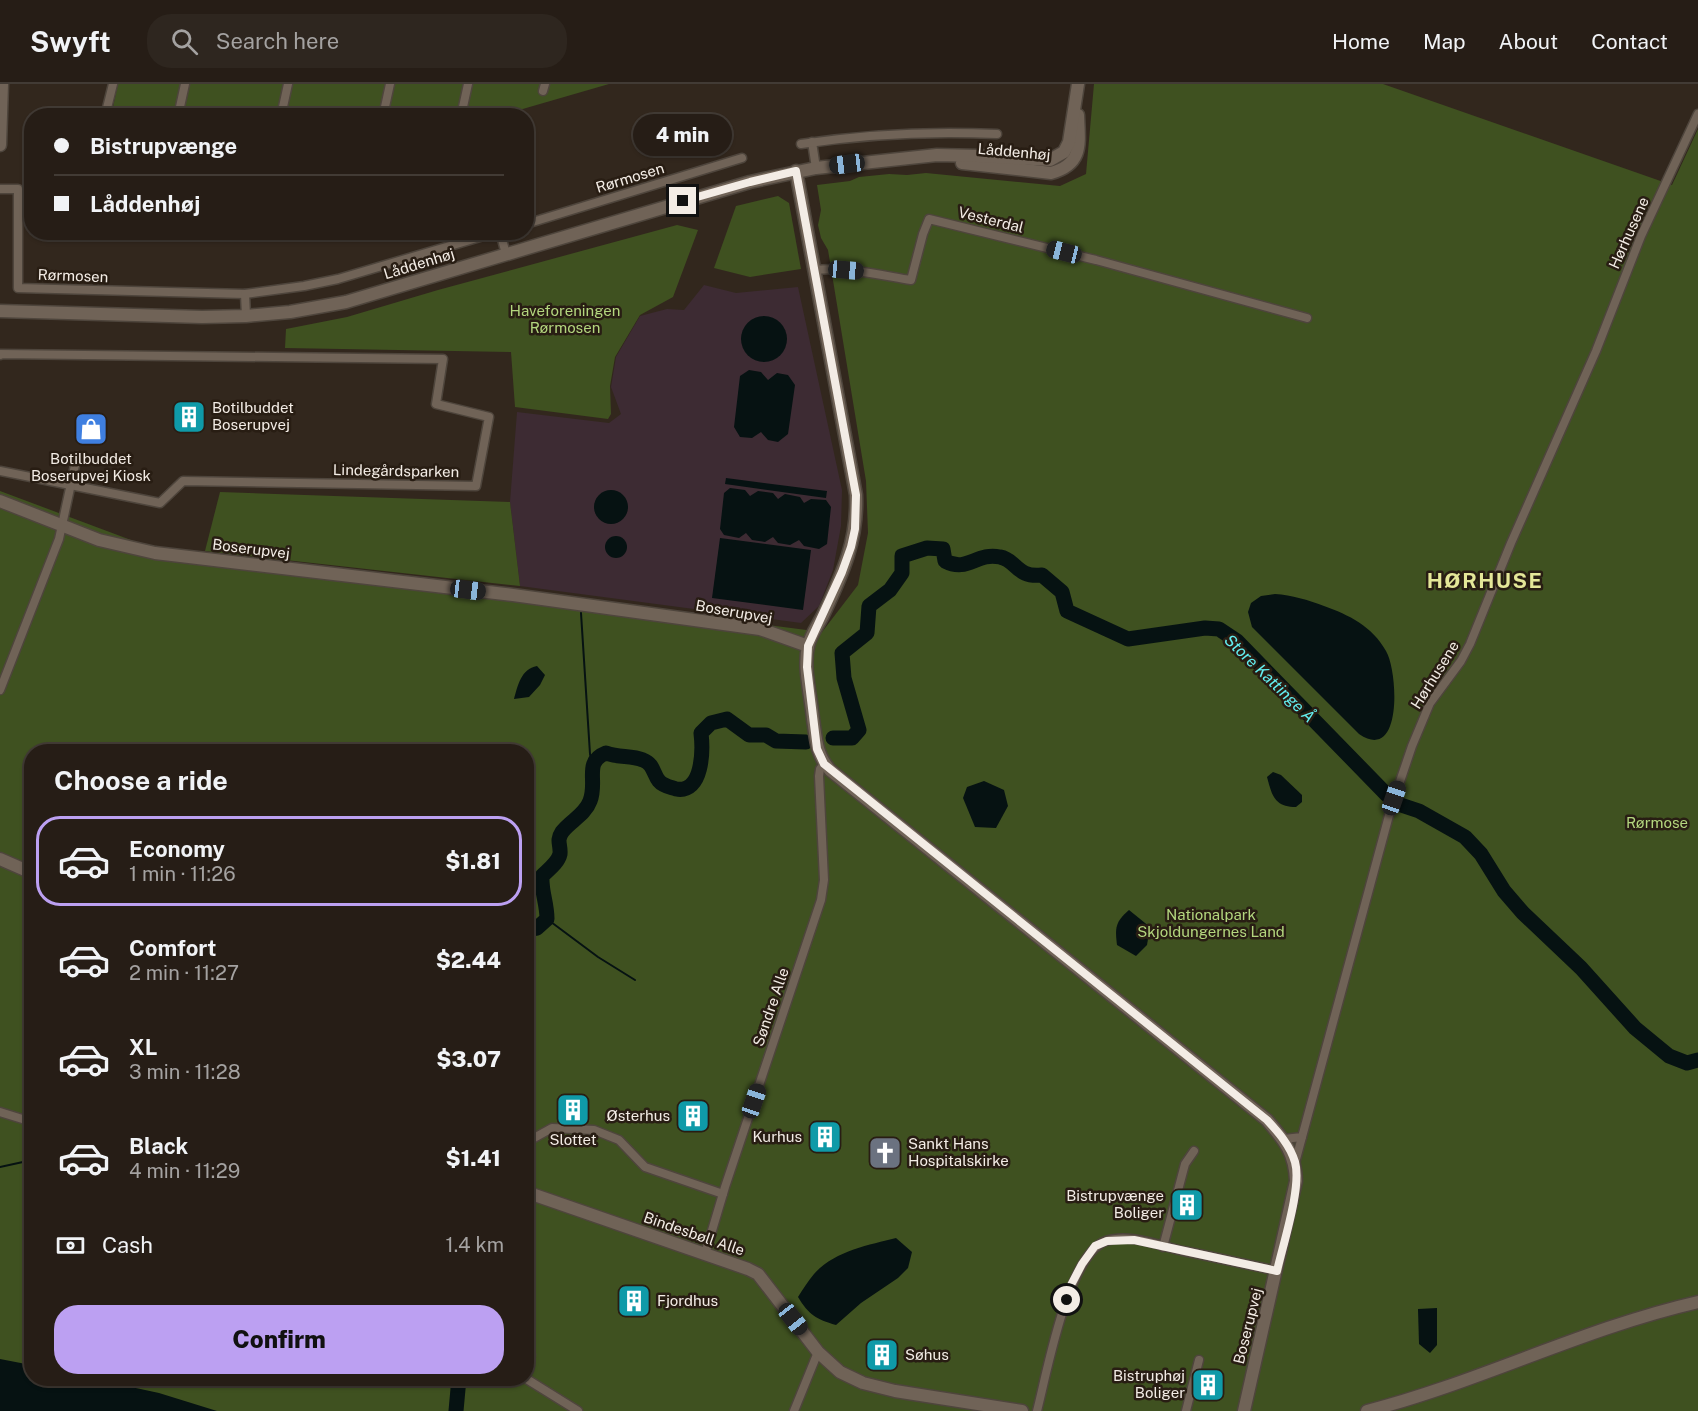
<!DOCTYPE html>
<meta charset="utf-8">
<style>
body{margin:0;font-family:"Public Sans",sans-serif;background:#2e261f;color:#f1f3f6;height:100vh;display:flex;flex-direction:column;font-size:22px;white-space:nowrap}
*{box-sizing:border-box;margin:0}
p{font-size:20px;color:#a4a2a1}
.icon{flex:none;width:33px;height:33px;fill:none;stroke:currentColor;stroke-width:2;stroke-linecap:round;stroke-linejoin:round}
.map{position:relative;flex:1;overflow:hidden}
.side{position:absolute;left:24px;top:660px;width:510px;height:642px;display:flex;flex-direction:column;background:#261d16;border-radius:24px;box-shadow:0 2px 4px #0004,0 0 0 2px #423b35}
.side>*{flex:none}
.banner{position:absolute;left:24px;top:24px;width:510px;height:132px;border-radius:24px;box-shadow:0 2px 4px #0004,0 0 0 2px #423b35;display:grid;align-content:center;height:132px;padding:0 30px;background:#261d16}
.end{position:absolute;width:27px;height:27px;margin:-14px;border:8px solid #f3ece5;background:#111;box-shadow:0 0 0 3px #111}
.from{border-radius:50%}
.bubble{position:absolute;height:42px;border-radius:21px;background:#261d16;box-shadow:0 2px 4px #0004,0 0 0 2px #423b35;font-size:20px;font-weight:800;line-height:42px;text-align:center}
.car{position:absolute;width:18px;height:36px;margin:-18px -9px;border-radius:8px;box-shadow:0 0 4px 2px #0007;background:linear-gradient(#222 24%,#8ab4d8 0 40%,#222 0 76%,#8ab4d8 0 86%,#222 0)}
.banner b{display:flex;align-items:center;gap:21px;height:57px;font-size:22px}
.banner b+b{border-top:2px solid #423b35}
.banner i{width:15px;height:15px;background:#f1f3f6}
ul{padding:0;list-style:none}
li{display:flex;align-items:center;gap:18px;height:90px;margin:0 12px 9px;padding:0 18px;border:3px solid transparent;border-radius:24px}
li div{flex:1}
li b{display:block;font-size:22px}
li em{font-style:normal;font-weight:800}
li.selected{border-color:#bca0f2}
li>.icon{width:54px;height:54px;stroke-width:1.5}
h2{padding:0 30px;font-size:27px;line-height:72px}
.pay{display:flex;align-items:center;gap:15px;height:66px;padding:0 30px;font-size:22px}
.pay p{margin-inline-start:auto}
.primary-button{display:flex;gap:12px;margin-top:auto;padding:12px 30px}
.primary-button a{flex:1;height:69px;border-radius:24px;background:#bca0f2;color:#111;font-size:24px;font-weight:800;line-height:69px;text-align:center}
header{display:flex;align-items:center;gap:36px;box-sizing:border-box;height:84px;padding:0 30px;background:#261d16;border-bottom:2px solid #423b35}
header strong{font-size:28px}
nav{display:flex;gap:33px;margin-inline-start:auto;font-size:21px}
.search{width:420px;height:54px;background:#2e261f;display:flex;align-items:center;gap:15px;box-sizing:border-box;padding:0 21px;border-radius:24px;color:#a4a2a1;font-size:22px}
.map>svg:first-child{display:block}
.industrial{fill:#3d2b33}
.green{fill:#3f5120;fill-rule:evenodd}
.water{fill:#061212}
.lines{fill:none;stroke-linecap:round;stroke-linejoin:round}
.stream{stroke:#061212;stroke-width:2}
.river{stroke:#061212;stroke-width:15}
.street-casing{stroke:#4e453c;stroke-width:11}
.secondary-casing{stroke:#4e453c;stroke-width:15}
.street{stroke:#706357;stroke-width:8}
.secondary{stroke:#706357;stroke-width:12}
.route{stroke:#f3ece5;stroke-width:8}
.labels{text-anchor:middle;stroke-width:5;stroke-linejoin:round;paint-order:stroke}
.street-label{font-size:15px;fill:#f3ece5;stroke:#281d13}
.park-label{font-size:15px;fill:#b3d67e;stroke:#281d13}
.poi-label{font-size:15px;fill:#f3ece5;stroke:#281d13;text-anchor:start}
.water-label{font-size:16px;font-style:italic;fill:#63eff1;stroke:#281d13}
.district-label{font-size:21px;font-weight:bold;letter-spacing:1.5px;fill:#e4e798;stroke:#281d13}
</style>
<header>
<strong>Swyft</strong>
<div class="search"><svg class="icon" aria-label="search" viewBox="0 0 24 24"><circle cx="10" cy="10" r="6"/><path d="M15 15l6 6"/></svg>Search here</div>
<nav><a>Home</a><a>Map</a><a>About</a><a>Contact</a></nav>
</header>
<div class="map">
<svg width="1698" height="1327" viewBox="0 0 1698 1327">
<rect width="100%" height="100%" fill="#32271d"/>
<!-- industrial -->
<polygon class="industrial" points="704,201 736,209 798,203 842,406 841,442 833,486 819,522 801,539 520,502 510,418 517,328 609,339 621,330 611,303 616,273 640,232 667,225 684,226"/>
<!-- green -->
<g class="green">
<polygon points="118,0 609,0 502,31 111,32"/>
<path d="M1094,0H1383L1672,101L1698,45V1327H0V407L147,462L822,548L858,501L868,449L866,397L828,166L821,154L818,141L821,126L817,101L850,97L859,93L889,90L907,91L926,89L1060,102L1086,90ZM32,668H526V1294H32Z"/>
<polygon points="778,112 789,119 801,185 750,193 714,184 736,122"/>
<polygon points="677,141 698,146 673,213 640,231 615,273 610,302 611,330 608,335 515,323 511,268 285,264 286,245 347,233 438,206"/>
<polygon points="220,408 510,418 520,502 205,467"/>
</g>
<!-- water -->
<g class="water">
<circle cx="764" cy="255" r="23"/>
<polygon points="749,286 761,288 768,296 777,289 788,291 795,301 788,350 778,358 768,356 761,348 752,354 740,353 734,343 740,292"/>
<polygon points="726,394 827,407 826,414 725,400"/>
<polygon points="730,404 745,406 750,412 758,407 773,409 778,415 785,410 800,413 804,419 811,415 826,416 831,423 827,460 819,465 804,462 799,456 790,461 778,459 773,453 765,458 752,456 746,449 739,454 724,451 720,445 724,409"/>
<circle cx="611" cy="423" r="17"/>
<circle cx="616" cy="463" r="11"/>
<polygon points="720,454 811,466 803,526 712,514"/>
<path d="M1275,510C1292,511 1308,516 1324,522C1349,531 1372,542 1386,567C1398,587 1403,680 1359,650L1252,543L1248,528L1251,519L1261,512Z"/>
<path d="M537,582L545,591L540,601L529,613L514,615C518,601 521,585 537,582Z"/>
<path d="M1273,688L1281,691L1302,711V718L1296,723C1275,723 1272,712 1267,693Z"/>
<polygon points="984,697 1004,706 1008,722 996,744 975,743 963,714 967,703"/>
<path d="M1129,826L1150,843L1147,861L1136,872L1117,861C1115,844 1115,838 1129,826Z"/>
<path d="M896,1154L912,1168L908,1184L898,1194L861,1219L836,1241C816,1235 809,1231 798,1213C803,1205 808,1197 814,1190C834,1167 869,1161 896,1154Z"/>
<polygon points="1437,1224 1437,1261 1430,1269 1419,1260 1418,1225"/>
<polygon points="0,1275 31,1281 32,1294 94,1295 159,1309 217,1327 0,1327"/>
</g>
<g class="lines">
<!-- stream -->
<g class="stream">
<polyline points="581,529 590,670 592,679"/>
<polyline points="547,835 598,873 635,896"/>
<polyline points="0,1083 32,1076"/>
</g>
<!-- river -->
<g class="river">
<path d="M833,654H852L859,646L844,594L842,569L867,549L869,522L890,506L902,489V472L927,464L943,465L945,477C968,489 976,468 1000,473C1017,476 1016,494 1042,491L1062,508L1067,527L1128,555L1205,544L1219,545L1237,557L1387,711"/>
<polyline points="1398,720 1419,727 1465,753 1481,770 1504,807 1523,829 1581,884 1635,944 1669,972 1687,979 1698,976"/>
<path d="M526,846L537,844L547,835C547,819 541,807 542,792C548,786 558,779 560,770C561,761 556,757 562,748C570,737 585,731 590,717C598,697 583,678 606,669C619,674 631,671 643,676C654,680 653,690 659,697C663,702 670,703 676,705C703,710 703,666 701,649L711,639L727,635L749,651H766L776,657L806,658"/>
<polyline points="456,1327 459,1294"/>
</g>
<!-- street casing -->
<g class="street-casing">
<g id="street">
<polyline points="543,7 545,0"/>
<polyline points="105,32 113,0"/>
<polyline points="178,32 185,0"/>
<polyline points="281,32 288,0"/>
<polyline points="383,32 390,0"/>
<polyline points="461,32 468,0"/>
<polyline points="812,58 816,84"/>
<path d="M801,60C866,50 931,47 997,50"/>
<polyline points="0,105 18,105 18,204 245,210"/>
<polyline points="526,140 742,74"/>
<polyline points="500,148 506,170"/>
<path d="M815,186C847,183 880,191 911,196L923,150L929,135L1096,176L1307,234"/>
<polyline points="246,232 245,210 304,202 338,195 497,148"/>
<polyline points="0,271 0,270 443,275 436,320 489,333 476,402 183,397 160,419 0,387"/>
<polyline points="0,606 59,455 77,372"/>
<polyline points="0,1028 32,1038"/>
<polyline points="526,1055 534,1054 552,1044 594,1046 619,1056 645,1083 723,1110"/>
<polyline points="1284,1055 1302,1053 1391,724 1412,662 1430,619 1461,577 1470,560 1511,459 1596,267 1641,152 1698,30"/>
<polyline points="1295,1079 1302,1053"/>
<polyline points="1163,1163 1185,1080 1194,1067"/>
<polyline points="705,1170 725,1103 821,816 824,796 819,692 820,685 824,680"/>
<polyline points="526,1262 531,1271 526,1289"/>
<polyline points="525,1294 578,1327"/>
<polyline points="794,1327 818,1268"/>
<path d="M1037,1327C1047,1289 1068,1170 1106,1157C1129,1149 1160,1162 1183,1167C1214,1173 1245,1180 1277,1187"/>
<polyline points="1186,1327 1199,1276"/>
</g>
</g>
<!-- secondary casing -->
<g class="secondary-casing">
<g id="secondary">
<polyline points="0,61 2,0"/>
<path d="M962,79L1051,89C1084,80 1079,59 1078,31"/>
<path d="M796,87L856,411C858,455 843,489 824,529C819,540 811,550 808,562C803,584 811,612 813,635C816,654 816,671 830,686L1267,1036C1285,1057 1295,1069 1296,1097L1244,1327"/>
<polyline points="0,227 202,233 246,232 290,228 346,218 750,98 816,84 937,71 979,72 1050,76 1064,68 1069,58 1078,0"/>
<polyline points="0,417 99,456 155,469 513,511 760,545 808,562"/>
<polyline points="0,775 32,789"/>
<polyline points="526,1108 748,1185 758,1190 818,1268 840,1288 863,1299 895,1307 1022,1327"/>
<path d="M1367,1327C1480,1298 1584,1244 1698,1218"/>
</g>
</g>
<!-- street -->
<use href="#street" class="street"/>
<!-- secondary -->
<use href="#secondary" class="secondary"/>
</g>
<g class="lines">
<!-- route -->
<path class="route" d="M683,117L750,98L796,87L856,411L855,445L851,463L842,488L808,562L807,583L817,665L824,680L1267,1036C1278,1048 1290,1061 1295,1078C1302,1103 1283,1160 1277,1187L1134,1156L1107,1157L1095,1162L1082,1180L1071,1201L1067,1216"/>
</g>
<!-- icons -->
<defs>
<g id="building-square" transform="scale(1.725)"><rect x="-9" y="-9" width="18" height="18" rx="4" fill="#0f9aa8" stroke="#281d13"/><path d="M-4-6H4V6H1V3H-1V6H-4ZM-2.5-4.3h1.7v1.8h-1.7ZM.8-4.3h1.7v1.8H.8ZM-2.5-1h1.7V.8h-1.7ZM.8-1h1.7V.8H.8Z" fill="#fff"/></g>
<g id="shop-square" transform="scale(1.725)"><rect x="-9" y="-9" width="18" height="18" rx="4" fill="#3f7fe0" stroke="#281d13"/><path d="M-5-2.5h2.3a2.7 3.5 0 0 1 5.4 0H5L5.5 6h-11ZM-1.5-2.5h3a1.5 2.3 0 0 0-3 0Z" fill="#fff"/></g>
<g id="church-square" transform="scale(1.725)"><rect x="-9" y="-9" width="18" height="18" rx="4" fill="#6b7280" stroke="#281d13"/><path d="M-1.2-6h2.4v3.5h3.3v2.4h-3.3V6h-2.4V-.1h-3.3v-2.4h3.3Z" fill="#fff"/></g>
</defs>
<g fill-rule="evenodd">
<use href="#building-square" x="189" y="333"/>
<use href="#shop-square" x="91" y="345"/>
<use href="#building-square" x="573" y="1026"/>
<use href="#building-square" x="693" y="1032"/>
<use href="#building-square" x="825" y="1053"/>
<use href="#church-square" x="885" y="1069"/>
<use href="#building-square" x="1187" y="1121"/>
<use href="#building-square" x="634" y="1217"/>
<use href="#building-square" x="882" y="1271"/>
<use href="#building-square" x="1208" y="1301"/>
</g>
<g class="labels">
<!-- street labels -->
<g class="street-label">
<text transform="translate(1014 68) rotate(5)" y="5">Låddenhøj</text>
<text transform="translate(630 94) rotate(-17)" y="5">Rørmosen</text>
<text transform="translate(991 136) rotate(14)" y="5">Vesterdal</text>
<text transform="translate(1629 149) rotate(-66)" y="5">Hørhusene</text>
<text transform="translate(419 180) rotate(-17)" y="5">Låddenhøj</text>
<text transform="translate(73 192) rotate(2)" y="5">Rørmosen</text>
<text transform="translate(396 387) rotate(1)" y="5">Lindegårdsparken</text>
<text transform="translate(251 465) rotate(7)" y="5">Boserupvej</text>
<text transform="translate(734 528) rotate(10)" y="5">Boserupvej</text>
<text transform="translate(1435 591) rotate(-58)" y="5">Hørhusene</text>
<text transform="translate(771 923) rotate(-71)" y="5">Søndre Alle</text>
<text transform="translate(694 1150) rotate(19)" y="5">Bindesbøll Alle</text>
<text transform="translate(1248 1242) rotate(-76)" y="5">Boserupvej</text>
</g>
<!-- park labels -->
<g class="park-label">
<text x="565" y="232">Haveforeningen<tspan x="565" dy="17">Rørmosen</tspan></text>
<text x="1657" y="744">Rørmose</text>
<text x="1211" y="836">Nationalpark<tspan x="1211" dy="17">Skjoldungernes Land</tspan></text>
</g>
<!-- poi labels -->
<g class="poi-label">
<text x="212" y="329">Botilbuddet<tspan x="212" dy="17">Boserupvej</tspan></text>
<text x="91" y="380" text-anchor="middle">Botilbuddet<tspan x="91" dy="17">Boserupvej Kiosk</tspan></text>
<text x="670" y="1037" text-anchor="end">Østerhus</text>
<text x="802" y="1058" text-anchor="end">Kurhus</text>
<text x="573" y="1061" text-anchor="middle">Slottet</text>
<text x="908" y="1065">Sankt Hans<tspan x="908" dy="17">Hospitalskirke</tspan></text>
<text x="1164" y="1117" text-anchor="end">Bistrupvænge<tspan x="1164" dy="17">Boliger</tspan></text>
<text x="657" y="1222">Fjordhus</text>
<text x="905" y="1276">Søhus</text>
<text x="1185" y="1297" text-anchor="end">Bistruphøj<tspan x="1185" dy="17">Boliger</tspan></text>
</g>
<!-- water labels -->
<g class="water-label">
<text transform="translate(1270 594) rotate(44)" y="6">Store Kattinge Å</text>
</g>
<!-- district labels -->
<g class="district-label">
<text x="1485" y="504">HØRHUSE</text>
</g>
</g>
</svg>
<i class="end from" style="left:1067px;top:1216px"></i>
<i class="end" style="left:683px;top:117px"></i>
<div class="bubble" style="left:633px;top:30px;width:99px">4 min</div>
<i class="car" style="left:847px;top:80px;rotate:263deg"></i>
<i class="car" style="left:1064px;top:168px;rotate:284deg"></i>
<i class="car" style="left:846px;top:186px;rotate:95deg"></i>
<i class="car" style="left:468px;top:506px;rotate:97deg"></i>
<i class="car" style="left:1394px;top:714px;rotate:19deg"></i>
<i class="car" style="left:754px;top:1017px;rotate:19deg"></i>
<i class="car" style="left:793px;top:1235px;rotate:142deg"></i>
<div class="banner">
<b><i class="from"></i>Bistrupvænge</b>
<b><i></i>Låddenhøj</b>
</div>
<section class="side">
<h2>Choose a ride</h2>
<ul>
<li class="selected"><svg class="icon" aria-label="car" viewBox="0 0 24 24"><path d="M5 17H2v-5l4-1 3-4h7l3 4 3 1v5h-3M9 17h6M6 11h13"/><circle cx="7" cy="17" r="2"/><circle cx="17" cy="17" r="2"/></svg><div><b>Economy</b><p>1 min · 11:26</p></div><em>$1.81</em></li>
<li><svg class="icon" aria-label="car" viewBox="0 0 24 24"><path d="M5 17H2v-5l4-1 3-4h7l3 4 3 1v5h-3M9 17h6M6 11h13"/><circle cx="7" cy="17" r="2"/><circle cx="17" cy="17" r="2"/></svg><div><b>Comfort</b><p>2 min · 11:27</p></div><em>$2.44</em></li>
<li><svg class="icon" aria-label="car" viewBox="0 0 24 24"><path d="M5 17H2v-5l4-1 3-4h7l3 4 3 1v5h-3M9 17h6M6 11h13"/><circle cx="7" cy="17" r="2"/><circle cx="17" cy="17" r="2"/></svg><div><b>XL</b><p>3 min · 11:28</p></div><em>$3.07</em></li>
<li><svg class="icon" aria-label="car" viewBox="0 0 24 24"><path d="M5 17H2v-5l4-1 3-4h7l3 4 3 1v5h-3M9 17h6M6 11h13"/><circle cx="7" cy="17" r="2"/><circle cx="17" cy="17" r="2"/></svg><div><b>Black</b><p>4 min · 11:29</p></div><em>$1.41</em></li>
</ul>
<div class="pay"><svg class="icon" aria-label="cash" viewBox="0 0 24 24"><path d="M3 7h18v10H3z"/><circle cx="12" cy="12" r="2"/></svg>Cash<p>1.4 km</p></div>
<div class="primary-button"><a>Confirm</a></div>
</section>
</div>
